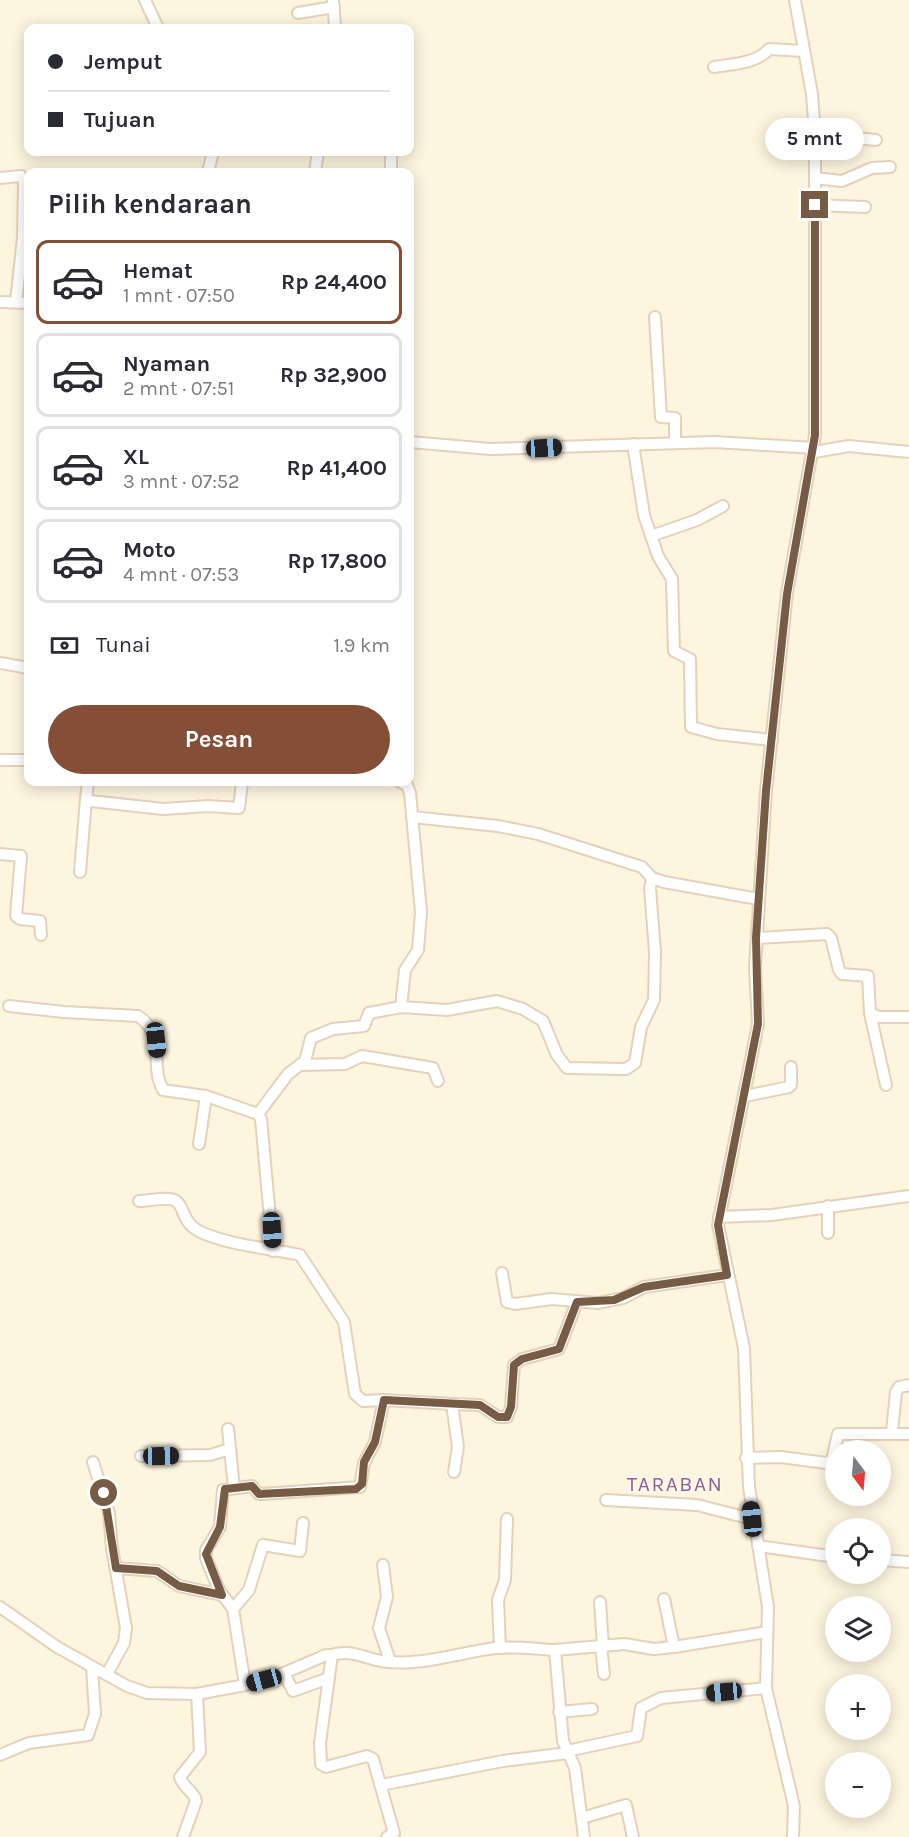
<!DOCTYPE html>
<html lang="id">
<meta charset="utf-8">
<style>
body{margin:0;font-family:Karla,sans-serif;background:#f2f2f3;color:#2b2b33;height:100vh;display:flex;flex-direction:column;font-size:22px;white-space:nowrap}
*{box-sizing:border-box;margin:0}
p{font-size:20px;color:#7c7c81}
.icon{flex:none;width:33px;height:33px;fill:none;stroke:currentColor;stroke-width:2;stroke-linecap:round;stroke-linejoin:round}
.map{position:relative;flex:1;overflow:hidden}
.panel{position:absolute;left:24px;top:168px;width:390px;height:618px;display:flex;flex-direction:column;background:#fff;border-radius:12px;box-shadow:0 3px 15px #0003}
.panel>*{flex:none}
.hud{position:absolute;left:24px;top:24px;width:390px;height:132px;border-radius:12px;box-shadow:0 3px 15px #0003;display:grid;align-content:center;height:132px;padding:0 24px;background:#fff}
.needle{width:39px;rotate:164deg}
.fabs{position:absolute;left:825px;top:1440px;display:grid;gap:12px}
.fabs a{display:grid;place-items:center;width:66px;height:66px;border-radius:50%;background:#fff;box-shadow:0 3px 15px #0003;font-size:30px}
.end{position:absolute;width:27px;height:27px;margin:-14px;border:8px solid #765c45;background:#fff;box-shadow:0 0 0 3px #fff}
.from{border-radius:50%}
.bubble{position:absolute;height:42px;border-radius:21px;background:#fff;box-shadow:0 3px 15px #0003;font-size:20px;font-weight:700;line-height:42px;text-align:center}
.car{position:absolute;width:18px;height:36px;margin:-18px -9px;border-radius:8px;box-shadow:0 0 4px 2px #0007;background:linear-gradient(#222 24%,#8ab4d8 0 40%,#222 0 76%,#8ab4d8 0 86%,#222 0)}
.hud b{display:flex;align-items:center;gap:21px;height:57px;font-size:22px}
.hud b+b{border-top:2px solid #e1e1e2}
.hud i{width:15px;height:15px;background:#2b2b33}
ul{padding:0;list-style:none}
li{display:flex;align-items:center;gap:18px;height:84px;margin:0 12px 9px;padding:0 12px;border:3px solid #e1e1e2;border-radius:12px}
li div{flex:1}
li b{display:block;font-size:22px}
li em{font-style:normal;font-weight:700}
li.on{border-color:#854e36}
li>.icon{width:54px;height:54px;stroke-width:1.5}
h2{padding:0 24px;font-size:27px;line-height:72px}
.pay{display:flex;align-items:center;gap:15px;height:66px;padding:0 24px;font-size:22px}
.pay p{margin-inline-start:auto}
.cta{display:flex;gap:12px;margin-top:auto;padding:12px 24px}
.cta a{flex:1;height:69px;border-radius:36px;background:#854e36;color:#fff;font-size:24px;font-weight:700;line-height:69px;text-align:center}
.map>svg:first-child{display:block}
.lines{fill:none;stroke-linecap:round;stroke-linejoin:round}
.minor-casing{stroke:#e3d2bb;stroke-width:14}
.minor{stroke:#fff;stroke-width:10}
.route{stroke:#765c45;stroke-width:8}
.labels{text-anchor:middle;stroke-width:4.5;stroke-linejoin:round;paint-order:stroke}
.quarter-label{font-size:21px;letter-spacing:1.5px;fill:#8d609a;stroke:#fff8e7}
</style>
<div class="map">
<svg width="909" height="1837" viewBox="0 0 909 1837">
<rect width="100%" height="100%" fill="#fef5df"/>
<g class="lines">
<!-- minor casing -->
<g class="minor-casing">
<g id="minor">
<polyline points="145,0 158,28"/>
<polyline points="333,0 335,28"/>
<polyline points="298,13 334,7"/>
<path d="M714,67C732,64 756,64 769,49L804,51"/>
<polyline points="815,134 876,140"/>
<polyline points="391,152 391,172"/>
<polyline points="208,172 213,152"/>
<polyline points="315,172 318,152"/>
<polyline points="0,178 21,176 24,181 23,238 16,302"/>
<polyline points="815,178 842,181 872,168 890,167"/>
<polyline points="815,205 865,207"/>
<polyline points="0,302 28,303"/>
<polyline points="655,317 661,417 675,418 675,443"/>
<polyline points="410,442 490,449 715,442 814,448"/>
<polyline points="633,444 644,515 658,556 672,579 674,651 690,659 691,727 717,734 772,740"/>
<polyline points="814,452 849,446 909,452"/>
<polyline points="651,536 697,520 723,506"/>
<polyline points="0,663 28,668"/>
<polyline points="0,760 28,760"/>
<polyline points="88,782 86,799 91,801 163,809 208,806 239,808 242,782"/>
<polyline points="400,782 407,785 410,793 421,912 418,950 405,970 401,1007"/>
<polyline points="412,817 498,826 538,834 642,867 652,878 664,882 758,899"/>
<polyline points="0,854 21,856 16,916 20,919 40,921 41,935"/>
<polyline points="80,872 86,799"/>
<polyline points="757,938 827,934 831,938 839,970 842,974 868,976 870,1013 879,1017 909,1017"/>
<path d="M9,1006L64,1012L138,1016C167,1035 149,1065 163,1090L206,1096L258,1114L261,1119L273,1251"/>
<polyline points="870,1013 886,1085"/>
<polyline points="301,1065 345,1064 362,1056 433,1068 438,1081"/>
<polyline points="745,1096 789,1087 791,1085 791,1067"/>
<polyline points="258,1114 288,1074 305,1061 311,1038 333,1029 364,1026 369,1013 401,1007 447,1010 497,1001 523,1009 543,1021 557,1055 567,1068 626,1069 635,1063 641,1027 654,1000 655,952 650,888 652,878"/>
<polyline points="199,1144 206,1096"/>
<path d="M139,1201C149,1201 168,1196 176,1201C186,1208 180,1224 205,1234C236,1246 268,1248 300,1255L344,1322L355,1394L363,1401L384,1400"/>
<polyline points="719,1217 772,1215 909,1196"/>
<polyline points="828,1233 828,1206"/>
<polyline points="502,1273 507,1302 515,1304 552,1299 598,1303 623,1298 644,1287 727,1275"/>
<polyline points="452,1404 480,1405 498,1417 507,1417 511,1407 514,1365 522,1359 559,1349 577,1302"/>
<polyline points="228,1429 234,1488"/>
<polyline points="892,1432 896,1392 899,1387 909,1385"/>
<polyline points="141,1456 210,1455 230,1449"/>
<polyline points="746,1458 781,1457 826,1463 832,1460 838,1434 909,1434"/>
<polyline points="93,1462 109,1513 112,1548 126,1628 124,1643 107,1674"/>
<polyline points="606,1500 697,1505 752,1519"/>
<polyline points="758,1546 836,1557"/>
<polyline points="880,1560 909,1562"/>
<polyline points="383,1565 387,1597 379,1628 390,1661"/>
<polyline points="116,1568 157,1571 179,1586 222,1595"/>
<polyline points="664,1599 674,1647"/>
<polyline points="600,1602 603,1646"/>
<polyline points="0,1607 57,1647 127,1686 147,1693 197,1694 245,1685 277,1676 326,1655 332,1655 320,1743 321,1764 326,1767 367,1756 373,1759 394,1833 387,1837"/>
<polyline points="233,1609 249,1590 263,1545 300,1551 303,1523"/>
<polyline points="601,1646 604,1674"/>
<polyline points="500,1648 498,1600 505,1580 507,1519"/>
<path d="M332,1655C350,1649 364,1658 381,1661C420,1667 457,1653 495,1648C515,1646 536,1649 555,1650"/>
<polyline points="284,1673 293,1691 329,1678"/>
<polyline points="245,1685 233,1609 219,1590 206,1558 206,1550 220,1527 223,1490 252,1486 259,1494 263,1494 360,1487 364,1463 375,1442 384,1400 452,1404 458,1447 454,1472"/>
<polyline points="559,1712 592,1709"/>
<polyline points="567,1751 637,1736 641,1708 661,1698 766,1688"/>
<polyline points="0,1755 29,1743 88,1735 95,1714 92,1667"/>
<polyline points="381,1785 503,1761 568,1753"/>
<polyline points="582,1818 626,1805 633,1837"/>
<path d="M183,1837L196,1801C195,1792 183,1788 180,1777L200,1752L197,1694"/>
<polyline points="584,1837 575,1768 563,1741 555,1650 624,1644 654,1649 674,1647 767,1632"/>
<polyline points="793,1837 794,1806 766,1688 768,1607 749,1487 744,1348 718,1225 758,1024 755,967 766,791 787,593 815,435 815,134 812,94 795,0"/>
</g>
</g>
<!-- minor -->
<use href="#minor" class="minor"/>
</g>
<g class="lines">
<!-- route -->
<polyline class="route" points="104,1493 116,1568 157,1571 179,1586 222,1595 206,1554 220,1527 225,1489 252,1486 259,1494 356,1489 362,1484 364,1462 375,1442 384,1400 480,1405 498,1417 507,1417 511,1407 514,1365 522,1359 559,1349 577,1302 614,1300 644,1287 727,1275 718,1225 758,1024 756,938 766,791 787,594 815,435 815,205"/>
</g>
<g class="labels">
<!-- quarter labels -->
<g class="quarter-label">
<text x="675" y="1491">TARABAN</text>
</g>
</g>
</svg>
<div class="fabs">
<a><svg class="needle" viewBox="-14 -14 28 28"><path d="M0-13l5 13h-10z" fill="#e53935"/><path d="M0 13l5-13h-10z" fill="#7c7c81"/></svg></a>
<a><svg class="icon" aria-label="locate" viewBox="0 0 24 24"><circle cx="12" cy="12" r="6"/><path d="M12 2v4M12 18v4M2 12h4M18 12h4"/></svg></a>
<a><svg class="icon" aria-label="layers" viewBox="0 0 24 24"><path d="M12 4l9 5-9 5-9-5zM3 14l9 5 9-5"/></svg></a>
<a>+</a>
<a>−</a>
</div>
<i class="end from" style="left:104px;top:1493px"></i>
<i class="end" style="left:815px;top:205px"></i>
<div class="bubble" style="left:765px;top:118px;width:99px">5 mnt</div>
<i class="car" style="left:544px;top:448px;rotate:87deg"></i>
<i class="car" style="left:156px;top:1040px;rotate:174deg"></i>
<i class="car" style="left:272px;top:1230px;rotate:177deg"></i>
<i class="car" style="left:161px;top:1456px;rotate:89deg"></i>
<i class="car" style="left:752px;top:1519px;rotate:354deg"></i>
<i class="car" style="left:264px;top:1680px;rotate:255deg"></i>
<i class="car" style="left:724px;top:1692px;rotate:265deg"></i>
<div class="hud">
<b><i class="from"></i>Jemput</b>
<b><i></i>Tujuan</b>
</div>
<section class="panel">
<h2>Pilih kendaraan</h2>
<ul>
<li class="on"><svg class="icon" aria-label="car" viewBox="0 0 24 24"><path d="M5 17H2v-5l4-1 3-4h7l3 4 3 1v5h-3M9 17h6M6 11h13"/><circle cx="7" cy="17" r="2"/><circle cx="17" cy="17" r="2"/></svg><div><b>Hemat</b><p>1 mnt · 07:50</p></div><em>Rp 24,400</em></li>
<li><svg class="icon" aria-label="car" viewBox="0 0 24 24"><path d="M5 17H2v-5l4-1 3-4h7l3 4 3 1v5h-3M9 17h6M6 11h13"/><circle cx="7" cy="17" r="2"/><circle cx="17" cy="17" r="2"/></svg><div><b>Nyaman</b><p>2 mnt · 07:51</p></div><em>Rp 32,900</em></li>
<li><svg class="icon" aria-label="car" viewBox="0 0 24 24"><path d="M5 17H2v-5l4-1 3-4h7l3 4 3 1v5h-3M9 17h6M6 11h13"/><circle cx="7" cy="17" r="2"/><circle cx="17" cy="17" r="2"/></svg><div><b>XL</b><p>3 mnt · 07:52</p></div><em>Rp 41,400</em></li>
<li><svg class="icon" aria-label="car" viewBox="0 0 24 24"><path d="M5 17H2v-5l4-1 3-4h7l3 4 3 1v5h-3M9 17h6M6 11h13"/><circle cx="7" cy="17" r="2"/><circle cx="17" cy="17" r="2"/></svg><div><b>Moto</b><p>4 mnt · 07:53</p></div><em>Rp 17,800</em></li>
</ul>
<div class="pay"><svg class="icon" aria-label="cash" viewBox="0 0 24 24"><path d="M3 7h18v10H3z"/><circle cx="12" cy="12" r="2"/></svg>Tunai<p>1.9 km</p></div>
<div class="cta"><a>Pesan</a></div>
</section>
</div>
